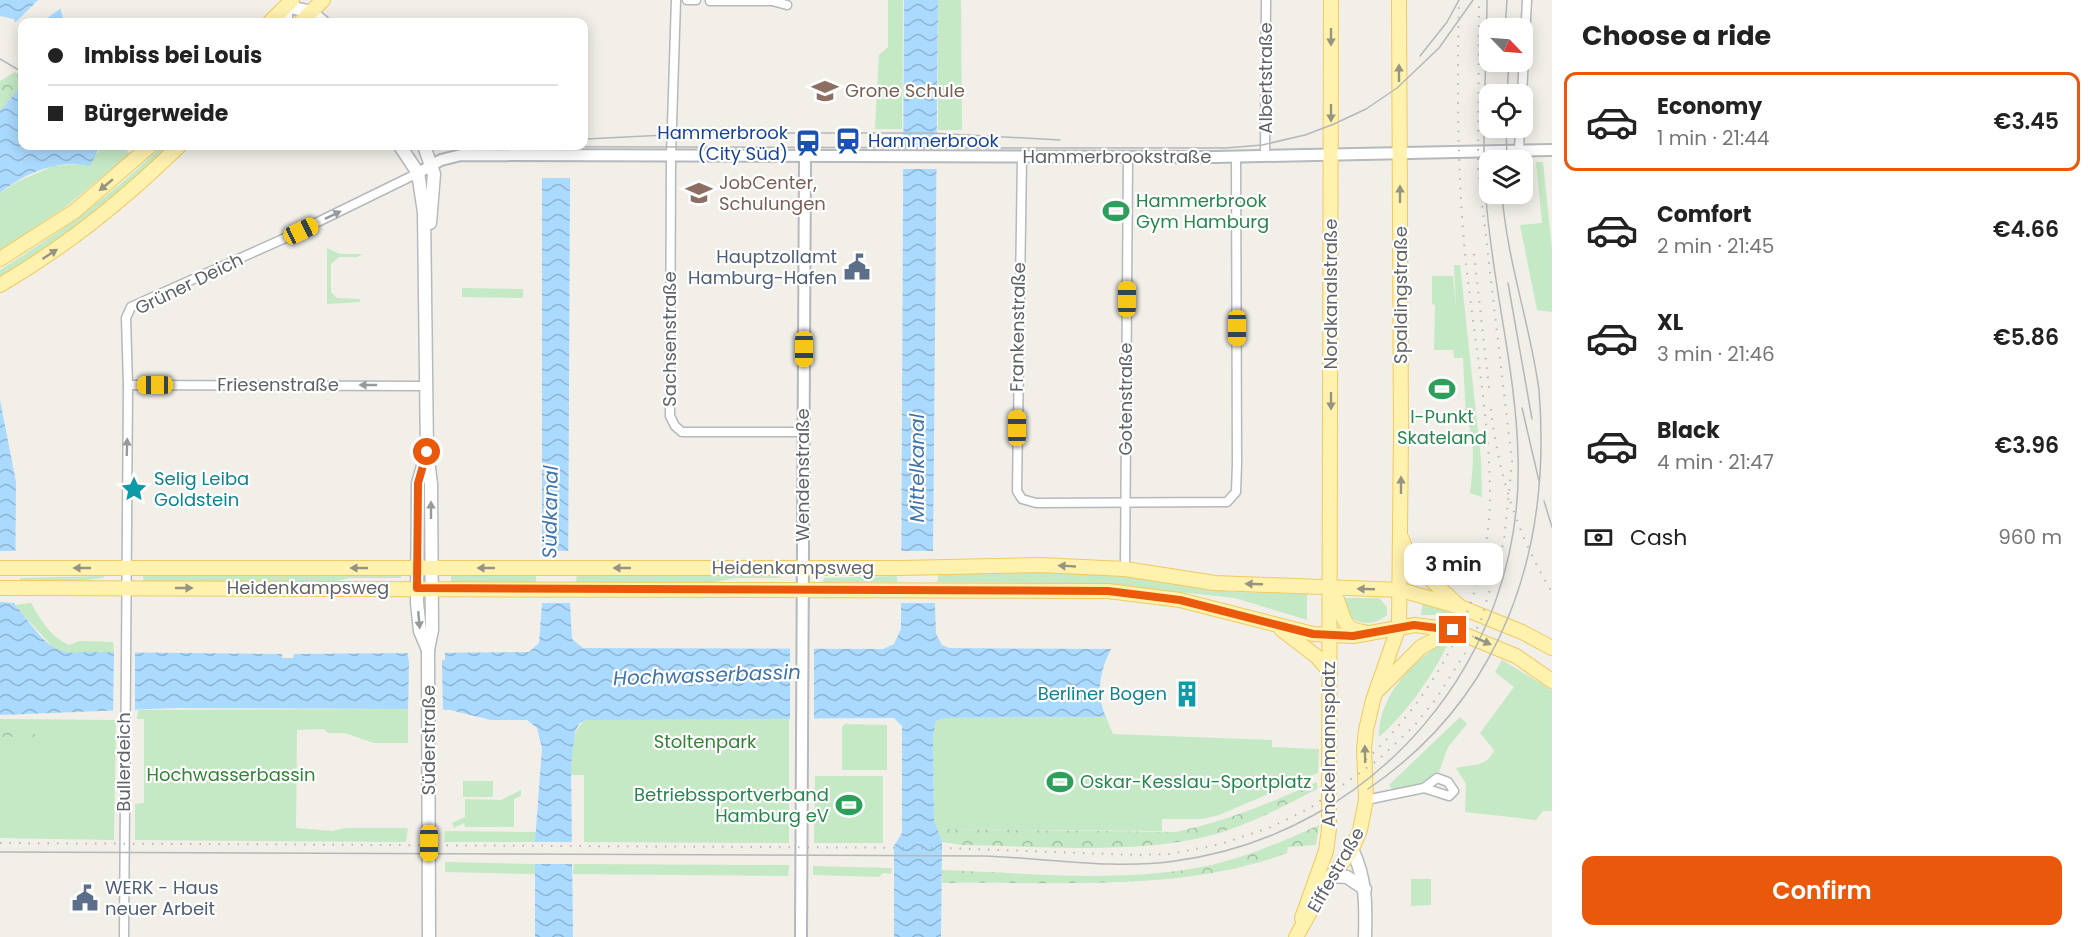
<!DOCTYPE html>
<meta charset="utf-8">
<style>
body{margin:0;font-family:Poppins,sans-serif;background:#f6f6f6;color:#222;height:100vh;display:flex;flex-direction:column;font-size:22px;white-space:nowrap}
*{box-sizing:border-box;margin:0}
p{font-size:20px;color:#767676}
.icon{flex:none;width:33px;height:33px;fill:none;stroke:currentColor;stroke-width:2;stroke-linecap:round;stroke-linejoin:round}
.map{position:relative;flex:1;overflow:hidden}
.drawer{display:flex;flex-direction:column;background:#fff;width:540px}
.drawer>*{flex:none}
.banner{position:absolute;left:18px;top:18px;width:570px;height:132px;border-radius:12px;box-shadow:0 3px 15px #0003;display:grid;align-content:center;height:132px;padding:0 30px;background:#fff}
.needle{width:39px;rotate:115deg}
.fabs{position:absolute;left:1479px;top:18px;display:grid;gap:12px}
.fabs a{display:grid;place-items:center;width:54px;height:54px;border-radius:12px;background:#fff;box-shadow:0 3px 15px #0003;font-size:30px}
.end{position:absolute;width:27px;height:27px;margin:-14px;border:8px solid #ea580c;background:#fff;box-shadow:0 0 0 3px #fff}
.from{border-radius:50%}
.bubble{position:absolute;height:42px;border-radius:12px;background:#fff;box-shadow:0 3px 15px #0003;font-size:20px;font-weight:600;line-height:42px;text-align:center}
.car{position:absolute;width:18px;height:36px;margin:-18px -9px;border-radius:8px;box-shadow:0 0 4px 2px #0007;background:linear-gradient(#f5c518 24%,#345 0 40%,#f5c518 0 76%,#345 0 86%,#f5c518 0)}
.banner b{display:flex;align-items:center;gap:21px;height:57px;font-size:22px}
.banner b+b{border-top:2px solid #e0e0e0}
.banner i{width:15px;height:15px;background:#222}
ul{padding:0;list-style:none}
li{display:flex;align-items:center;gap:18px;height:99px;margin:0 12px 9px;padding:0 18px;border:3px solid transparent;border-radius:12px}
li div{flex:1}
li b{display:block;font-size:22px}
li em{font-style:normal;font-weight:600}
li.active{border-color:#ea580c}
li>.icon{width:54px;height:54px;stroke-width:1.5}
h2{padding:0 30px;font-size:27px;line-height:72px}
.pay{display:flex;align-items:center;gap:15px;height:66px;padding:0 30px;font-size:22px}
.pay p{margin-inline-start:auto}
.primary-button{display:flex;gap:12px;margin-top:auto;padding:12px 30px}
.primary-button a{flex:1;height:69px;border-radius:12px;background:#ea580c;color:#fff;font-size:24px;font-weight:600;line-height:69px;text-align:center}
main{display:flex;flex:1;min-height:0}
.map>svg:first-child{display:block}
.green{fill:#c5e8c5}
.forest{fill:url(#forest-crowns)}
.water{fill:url(#water-waves)}
.pier{fill:#f1efe8}
.lines{fill:none;stroke-linecap:round;stroke-linejoin:round}
.minor-casing{stroke:#b5b8bc;stroke-width:11}
.tertiary-casing{stroke:#b5b8bc;stroke-width:14}
.secondary-casing{stroke:#b6babf;stroke-width:15}
.primary-casing{stroke:#f2c960;stroke-width:16}
.minor{stroke:#fff;stroke-width:8}
.tertiary{stroke:#fff;stroke-width:10}
.secondary{stroke:#fff;stroke-width:12}
.primary{stroke:#fff2af;stroke-width:14}
.tram{stroke:#b6b7b8;stroke-width:1.5}
.rail{stroke:#b6b7b8;stroke-width:2;stroke-dasharray:1.5 8;stroke-linecap:butt}
.oneway{fill:#979581}
.oneway2{fill:#979a9d}
.route{stroke:#ea580c;stroke-width:8}
.labels{text-anchor:middle;stroke-width:4.5;stroke-linejoin:round;paint-order:stroke}
.street-label{font-size:18px;fill:#5f6368;stroke:#fff}
.education-label{font-size:18px;fill:#785e54;stroke:#fff;text-anchor:start}
.transit-label{font-size:18px;fill:#164399;stroke:#fff;text-anchor:end}
.leisure-label{font-size:18px;fill:#27864d;stroke:#fff;text-anchor:start}
.service-label{font-size:18px;fill:#4e5e75;stroke:#fff;text-anchor:end}
.culture-label{font-size:18px;fill:#0d838f;stroke:#fff;text-anchor:start}
.park-label{font-size:18px;fill:#348238;stroke:#fff}
.water-label{font-size:20px;font-style:italic;fill:#4174aa;stroke:#fff}
</style>
<main>
<div class="map">
<svg width="1552" height="937" viewBox="0 0 1552 937">
<defs>
<pattern id="forest-crowns" width="20" height="18" patternUnits="userSpaceOnUse" patternTransform="scale(1.5)"><rect width="20" height="18" fill="#c5e8c5"/><path d="M2 6a3 3 0 1 1 6 0M12 15a3 3 0 1 1 6 0" fill="none" stroke="#a3c0a4"/></pattern>
<pattern id="water-waves" width="16" height="10" patternUnits="userSpaceOnUse" patternTransform="scale(1.5)"><rect width="16" height="10" fill="#aadaff"/><path d="M0 5q4-4 8 0t8 0" fill="none" stroke="#8eb4d2"/></pattern>
</defs>
<rect width="100%" height="100%" fill="#f1efe8"/>
<!-- green -->
<g class="green">
<polygon points="888,0 903,0 902,129 875,129 879,55 888,47"/>
<polygon points="938,0 961,0 962,130 938,130"/>
<polygon points="100,146 123,146 130,154 64,208 0,250 0,193 17,182 53,166 81,164 99,152"/>
<path d="M162,146H171C120,197 61,239 0,277V270C61,232 111,196 162,146Z"/>
<polygon points="1536,162 1543,162 1552,249 1552,312 1537,310 1520,225 1542,223"/>
<polygon points="327,248 340,254 363,254 357,257 339,257 331,264 331,292 337,298 359,299 361,302 327,304"/>
<path d="M1454,265H1460L1481,460L1482,497L1470,493C1473,470 1476,439 1466,418L1463,358H1454L1453,350H1434L1435,305L1432,304V276H1453L1456,308Z"/>
<polygon points="462,288 523,289 523,298 462,297"/>
<polygon points="212,571 401,573 401,578 348,578 333,582 144,582 143,576"/>
<polygon points="577,572 780,573 779,578 735,578 714,582 576,582"/>
<polygon points="939,572 1099,573 1231,592 1307,594 1307,620 1235,598 1132,587 1062,583 937,582"/>
<polygon points="104,576 103,578 79,581 20,581 20,578"/>
<rect x="451" y="576" width="85" height="6"/>
<polygon points="897,576 897,582 823,582 824,578"/>
<path d="M1345,598H1379L1387,607V615C1370,630 1343,623 1345,598Z"/>
<polygon points="1423,601 1460,617 1460,620 1444,615 1421,615"/>
<path d="M31,603C42,622 50,636 69,645L79,641L113,642L114,653L68,655L55,650L15,605Z"/>
<path d="M1441,644H1448C1430,679 1409,710 1379,737C1378,697 1410,664 1441,644Z"/>
<path d="M1502,660L1552,690V811H1543L1536,820L1465,812L1466,784L1456,768C1472,764 1488,767 1494,750L1480,733L1514,687L1495,672Z"/>
<polygon points="408,709 408,743 374,743 345,733 328,733 324,729 297,730 296,828 332,831 346,828 408,828 406,842 135,840 135,804 144,803 144,719 137,719 138,710"/>
<polygon points="1106,717 1113,734 1272,740 1272,747 1319,749 1318,773 1219,815 1202,819 1162,819 1162,831 937,829 934,820 933,737 936,721 944,718"/>
<polygon points="1460,717 1467,724 1448,747 1439,772 1417,786 1393,791 1389,785"/>
<path d="M650,718H789V843L584,842V775H571C571,757 570,730 586,720Z"/>
<polygon points="0,719 116,720 114,840 0,838"/>
<polygon points="845,724 887,725 887,770 842,770 842,727"/>
<polygon points="815,776 883,776 883,843 814,843"/>
<rect x="463" y="781" width="30" height="16"/>
<polygon points="521,790 521,796 514,799 514,827 465,827 464,823 454,828 452,823 465,817 465,799 501,800"/>
<polygon points="445,831 537,832 535,842 444,842"/>
<polygon points="445,862 535,864 535,874 445,872"/>
<polygon points="574,864 789,865 788,876 573,874"/>
<polygon points="813,866 892,868 891,874 883,873 879,877 813,875"/>
<polygon points="1411,879 1431,879 1431,905 1411,906"/>
</g>
<!-- forest -->
<g class="forest">
<polygon points="15,72 22,76 22,85 0,111 0,81"/>
<polygon points="0,728 35,729 35,737 0,737"/>
<path d="M1317,782V789C1284,806 1249,825 1212,835C1140,855 1038,846 961,845L942,842L937,829L1176,832C1226,821 1271,803 1317,782Z"/>
<path d="M1319,825L1316,845L1288,847L1287,853C1182,893 1053,881 942,883V870C1031,873 1124,884 1212,865C1249,856 1284,841 1319,825Z"/>
</g>
<!-- water -->
<g class="water">
<polygon points="0,0 58,0 64,22 22,22 22,39 14,19 0,16"/>
<path d="M904,0H938L933,551L936,634L942,645L949,648L1111,649C1100,671 1095,693 1106,717L944,718L936,721L933,737L934,820L942,842L941,937H894V846L902,833V726L894,718L586,720L579,724L575,732L571,764L573,937H535V842L542,748L537,728L527,720H491L450,710L408,709L177,708L0,715V400L16,482L15,605C38,630 47,658 86,652L282,654V658H293L294,654L529,652L539,643L542,604V178H570L568,603H570L572,639L583,648L883,649L894,644L901,629Z"/>
<path d="M22,85V146H100L90,166C61,158 22,174 0,193V111Z"/>
</g>
<!-- pier -->
<g class="pier">
<polygon points="38,0 59,0 61,8 42,22 22,22 22,37 20,39 14,24"/>
<rect x="901" y="149" width="38" height="20"/>
<polygon points="0,551 17,551 16,603 0,602"/>
<polygon points="541,551 571,551 570,603 541,603"/>
<rect x="900" y="551" width="36" height="52"/>
<rect x="790" y="648" width="24" height="73"/>
<polygon points="114,650 135,651 135,713 113,714"/>
<polygon points="407,650 445,650 445,660 442,660 443,713 408,712 409,662"/>
<polygon points="532,842 575,842 576,864 532,864"/>
</g>
<g class="lines">
<!-- minor casing -->
<g class="minor-casing">
<g id="minor">
<polyline points="676,0 671,156 670,416 675,426 682,432 803,432"/>
<polyline points="687,0 696,0"/>
<polyline points="710,1 772,1 787,5"/>
<polyline points="1522,94 1527,0"/>
<polyline points="1519,150 1520,128"/>
<polyline points="1265,155 1266,0"/>
<polyline points="1022,157 1017,491 1022,499 1036,503 1227,502 1236,492 1237,464 1236,156"/>
<polyline points="128,385 427,386"/>
<polyline points="1125,569 1128,157"/>
<polyline points="1366,800 1424,788 1437,778 1448,782 1454,791 1449,796 1424,788"/>
<polyline points="124,937 128,385 126,318 131,307 142,302 283,239 418,173"/>
</g>
</g>
<!-- tertiary casing -->
<g class="tertiary-casing">
<g id="tertiary">
<polyline points="418,173 441,160 461,155 1216,157 1552,150"/>
<polyline points="801,937 805,157"/>
</g>
</g>
<!-- secondary casing -->
<g class="secondary-casing">
<g id="secondary">
<polyline points="286,22 286,6 311,12 323,22"/>
<polyline points="400,146 418,173 424,212 427,452 431,484 432,630 428,650 429,937"/>
<polyline points="424,146 434,174 430,223"/>
<polyline points="425,459 418,483 417,603 420,631 428,650"/>
<path d="M1352,849C1366,878 1366,905 1365,937"/>
<polyline points="1331,876 1347,877 1365,889"/>
</g>
</g>
<!-- primary casing -->
<g class="primary-casing">
<g id="primary">
<polyline points="270,22 292,0"/>
<polyline points="301,22 323,0"/>
<polyline points="0,259 75,211 150,146"/>
<path d="M0,285C67,246 124,200 179,146"/>
<path d="M1402,539C1408,564 1440,587 1459,606"/>
<polyline points="0,568 900,568 1040,565 1125,569 1215,583 1401,590 1460,607 1522,632 1552,648"/>
<polyline points="0,588 1108,591 1180,600 1313,634 1353,636 1415,625 1453,630 1516,656 1552,681"/>
<path d="M1335,595C1344,612 1340,630 1364,632"/>
<polyline points="1282,630 1316,656 1330,672"/>
<polyline points="1379,689 1421,647 1453,630"/>
<polyline points="1302,918 1326,851 1329,829 1331,0"/>
<polyline points="1296,937 1325,885 1351,851 1360,830 1366,800 1364,749 1366,730 1373,700 1399,626 1401,434 1399,0"/>
</g>
</g>
<!-- minor -->
<use href="#minor" class="minor"/>
<!-- tertiary -->
<use href="#tertiary" class="tertiary"/>
<!-- secondary -->
<use href="#secondary" class="secondary"/>
<!-- primary -->
<use href="#primary" class="primary"/>
<!-- tram -->
<g class="tram">
<polyline points="1505,28 1507,0"/>
<polyline points="1420,56 1447,22 1459,0"/>
<polyline points="0,59 22,72"/>
<polyline points="1507,94 1509,62"/>
<polyline points="1506,128 1507,160"/>
<polyline points="586,139 705,133 931,133 1060,140"/>
<polyline points="295,146 1012,148 1225,148 1262,145 1305,135 1334,124 1366,109 1397,88 1439,48 1473,0"/>
<polyline points="1508,283 1532,419"/>
<polyline points="1522,408 1539,481"/>
<polyline points="1544,501 1552,527"/>
<path d="M1368,789C1503,697 1552,551 1539,390C1530,324 1507,261 1502,194"/>
<path d="M0,852L984,856C1046,858 1113,870 1175,861C1376,834 1525,658 1518,456C1516,369 1492,284 1486,198C1481,131 1487,66 1487,0"/>
</g>
<!-- rail -->
<g class="rail">
<polyline points="1474,254 1489,388"/>
<path d="M1491,409C1498,474 1518,537 1552,592"/>
<path d="M1366,760C1438,692 1489,598 1490,497C1490,419 1474,340 1466,263C1457,175 1457,88 1459,0"/>
<polyline points="0,843 945,848 1136,855 1170,854 1221,844 1271,827 1310,808 1378,760 1414,726 1436,699 1465,653 1481,620 1504,541 1512,462 1478,168 1479,0"/>
</g>
</g>
<!-- one-way arrows -->
<defs><path id="oneway-solid" d="M-6-.8H1V-3.2L6.5 0L1 3.2V.8H-6Z" transform="scale(1.5)"/></defs>
<g class="oneway">
<use href="#oneway-solid" transform="translate(1331 37) rotate(90)"/>
<use href="#oneway-solid" transform="translate(1399 73) rotate(-90)"/>
<use href="#oneway-solid" transform="translate(1331 113) rotate(90)"/>
<use href="#oneway-solid" transform="translate(106 185) rotate(140)"/>
<use href="#oneway-solid" transform="translate(1400 194) rotate(-90)"/>
<use href="#oneway-solid" transform="translate(50 254) rotate(-33)"/>
<use href="#oneway-solid" transform="translate(1331 401) rotate(90)"/>
<use href="#oneway-solid" transform="translate(1401 485) rotate(-90)"/>
<use href="#oneway-solid" transform="translate(1067 566) rotate(-177)"/>
<use href="#oneway-solid" transform="translate(82 568) rotate(-180)"/>
<use href="#oneway-solid" transform="translate(359 568) rotate(-180)"/>
<use href="#oneway-solid" transform="translate(486 568) rotate(180)"/>
<use href="#oneway-solid" transform="translate(622 568) rotate(-180)"/>
<use href="#oneway-solid" transform="translate(1254 584) rotate(-178)"/>
<use href="#oneway-solid" transform="translate(184 588)"/>
<use href="#oneway-solid" transform="translate(1366 589) rotate(-178)"/>
<use href="#oneway-solid" transform="translate(1483 641) rotate(24)"/>
<use href="#oneway-solid" transform="translate(1365 754) rotate(-91)"/>
</g>
<g class="oneway2">
<use href="#oneway-solid" transform="translate(333 215) rotate(-26)"/>
<use href="#oneway-solid" transform="translate(368 385) rotate(-180)"/>
<use href="#oneway-solid" transform="translate(127 447) rotate(-88)"/>
<use href="#oneway-solid" transform="translate(431 510) rotate(-90)"/>
<use href="#oneway-solid" transform="translate(419 620) rotate(85)"/>
</g>
<g class="lines">
<!-- route -->
<polyline class="route" points="427,452 418,483 417,588 1108,591 1180,600 1313,634 1353,636 1414,625 1453,630"/>
</g>
<!-- icons -->
<defs>
<g id="university-bare" transform="scale(2.07)"><path d="M0-5L7-2L0 1L-7-2ZM-4 1L0 2.5L4 1V4Q0 6-4 4Z" fill="#8d6e63" stroke="#fff" stroke-width="2.5" paint-order="stroke"/></g>
<g id="station-bare" transform="scale(2.07)"><path d="M-3-6H3Q5-6 5-4V2Q5 4 3 4L4.5 6H3L1.5 4h-3L-3 6H-4.5L-3 4Q-5 4-5 2V-4Q-5-6-3-6ZM-3.5-4v3h7v-3ZM-3.5 1v1.5H-2V1ZM2 1v1.5H3.5V1Z" fill="#1a4fb4" stroke="#fff" stroke-width="2.5" paint-order="stroke"/></g>
<g id="school-bare" transform="scale(2.07)"><path d="M0-5L7-2L0 1L-7-2ZM-4 1L0 2.5L4 1V4Q0 6-4 4Z" fill="#8d6e63" stroke="#fff" stroke-width="2.5" paint-order="stroke"/></g>
<g id="stadium-bare" transform="scale(2.07)"><path d="M0-5a6.5 5 0 1 0 0 10a6.5 5 0 1 0 0-10ZM-3.5-1.8h7v3.6h-7Z" fill="#2e9e5b" stroke="#fff" stroke-width="2.5" paint-order="stroke"/></g>
<g id="civic-bare" transform="scale(2.07)"><path d="M-.6-6.5H3V-4.5H.6V-3L4-1V1h2V6H-6V1h2V-1L-.6-3ZM-1.2 2.5V6h2.4V2.5Z" fill="#5c6f8a" stroke="#fff" stroke-width="2.5" paint-order="stroke"/></g>
<g id="sight-bare" transform="scale(2.07)"><path d="M0-6L1.8-2.2L6-1.7L2.9 1.2L3.7 5.4L0 3.3L-3.7 5.4L-2.9 1.2L-6-1.7L-1.8-2.2Z" fill="#0f9aa8" stroke="#fff" stroke-width="2.5" paint-order="stroke"/></g>
<g id="building-bare" transform="scale(2.07)"><path d="M-4-6H4V6H1V3H-1V6H-4ZM-2.5-4.3h1.7v1.8h-1.7ZM.8-4.3h1.7v1.8H.8ZM-2.5-1h1.7V.8h-1.7ZM.8-1h1.7V.8H.8Z" fill="#0f9aa8" stroke="#fff" stroke-width="2.5" paint-order="stroke"/></g>
</defs>
<g fill-rule="evenodd">
<use href="#university-bare" x="825" y="91"/>
<use href="#station-bare" x="848" y="141"/>
<use href="#station-bare" x="808" y="143"/>
<use href="#school-bare" x="699" y="193"/>
<use href="#stadium-bare" x="1116" y="211"/>
<use href="#civic-bare" x="857" y="267"/>
<use href="#stadium-bare" x="1442" y="389"/>
<use href="#sight-bare" x="134" y="489"/>
<use href="#building-bare" x="1187" y="694"/>
<use href="#stadium-bare" x="1060" y="782"/>
<use href="#stadium-bare" x="849" y="805"/>
<use href="#civic-bare" x="85" y="898"/>
</g>
<g class="labels">
<!-- street labels -->
<g class="street-label">
<text transform="translate(1266 78) rotate(-90)" y="6">Albertstraße</text>
<text x="1117" y="163">Hammerbrookstraße</text>
<text transform="translate(189 284) rotate(-26)" y="6">Grüner Deich</text>
<text transform="translate(1331 294) rotate(-90)" y="6">Nordkanalstraße</text>
<text transform="translate(1401 295) rotate(-90)" y="6">Spaldingstraße</text>
<text transform="translate(1018 327) rotate(-89)" y="6">Frankenstraße</text>
<text transform="translate(670 339) rotate(-90)" y="6">Sachsenstraße</text>
<text x="278" y="391">Friesenstraße</text>
<text transform="translate(1126 399) rotate(-90)" y="6">Gotenstraße</text>
<text transform="translate(803 475) rotate(-90)" y="6">Wendenstraße</text>
<text x="793" y="574">Heidenkampsweg</text>
<text x="308" y="594">Heidenkampsweg</text>
<text transform="translate(429 740) rotate(-90)" y="6">Süderstraße</text>
<text transform="translate(1329 744) rotate(-90)" y="6">Anckelmannsplatz</text>
<text transform="translate(124 762) rotate(-90)" y="6">Bullerdeich</text>
<text transform="translate(1336 870) rotate(-60)" y="6">Eiffestraße</text>
</g>
<!-- education labels -->
<g class="education-label">
<text x="845" y="97">Grone Schule</text>
<text x="719" y="189">JobCenter,<tspan x="719" dy="21">Schulungen</tspan></text>
</g>
<!-- transit labels -->
<g class="transit-label">
<text x="788" y="139">Hammerbrook<tspan x="788" dy="21">(City Süd)</tspan></text>
<text x="868" y="147" text-anchor="start">Hammerbrook</text>
</g>
<!-- leisure labels -->
<g class="leisure-label">
<text x="1136" y="207">Hammerbrook<tspan x="1136" dy="21">Gym Hamburg</tspan></text>
<text x="1442" y="423" text-anchor="middle">I-Punkt<tspan x="1442" dy="21">Skateland</tspan></text>
<text x="1080" y="788">Oskar-Kesslau-Sportplatz</text>
<text x="829" y="801" text-anchor="end">Betriebssportverband<tspan x="829" dy="21">Hamburg eV</tspan></text>
</g>
<!-- service labels -->
<g class="service-label">
<text x="837" y="263">Hauptzollamt<tspan x="837" dy="21">Hamburg-Hafen</tspan></text>
<text x="105" y="894" text-anchor="start">WERK - Haus<tspan x="105" dy="21">neuer Arbeit</tspan></text>
</g>
<!-- culture labels -->
<g class="culture-label">
<text x="154" y="485">Selig Leiba<tspan x="154" dy="21">Goldstein</tspan></text>
<text x="1167" y="700" text-anchor="end">Berliner Bogen</text>
</g>
<!-- park labels -->
<g class="park-label">
<text x="705" y="748">Stoltenpark</text>
<text x="231" y="781">Hochwasserbassin</text>
</g>
<!-- water labels -->
<g class="water-label">
<text transform="translate(917 468) rotate(-90)" y="7">Mittelkanal</text>
<text transform="translate(550 512) rotate(-89)" y="7">Südkanal</text>
<text transform="translate(707 675) rotate(-2)" y="7">Hochwasserbassin</text>
</g>
</g>
</svg>
<div class="fabs">
<a><svg class="needle" viewBox="-14 -14 28 28"><path d="M0-13l5 13h-10z" fill="#e53935"/><path d="M0 13l5-13h-10z" fill="#767676"/></svg></a>
<a><svg class="icon" aria-label="locate" viewBox="0 0 24 24"><circle cx="12" cy="12" r="6"/><path d="M12 2v4M12 18v4M2 12h4M18 12h4"/></svg></a>
<a><svg class="icon" aria-label="layers" viewBox="0 0 24 24"><path d="M12 4l9 5-9 5-9-5zM3 14l9 5 9-5"/></svg></a>
</div>
<i class="end from" style="left:427px;top:452px"></i>
<i class="end" style="left:1453px;top:630px"></i>
<div class="bubble" style="left:1404px;top:543px;width:99px">3 min</div>
<i class="car" style="left:301px;top:231px;rotate:65deg"></i>
<i class="car" style="left:1127px;top:299px;rotate:0deg"></i>
<i class="car" style="left:1237px;top:328px;rotate:180deg"></i>
<i class="car" style="left:804px;top:349px;rotate:180deg"></i>
<i class="car" style="left:155px;top:385px;rotate:270deg"></i>
<i class="car" style="left:1017px;top:428px;rotate:0deg"></i>
<i class="car" style="left:429px;top:843px;rotate:180deg"></i>
<div class="banner">
<b><i class="from"></i>Imbiss bei Louis</b>
<b><i></i>Bürgerweide</b>
</div>
</div>
<section class="drawer">
<h2>Choose a ride</h2>
<ul>
<li class="active"><svg class="icon" aria-label="car" viewBox="0 0 24 24"><path d="M5 17H2v-5l4-1 3-4h7l3 4 3 1v5h-3M9 17h6M6 11h13"/><circle cx="7" cy="17" r="2"/><circle cx="17" cy="17" r="2"/></svg><div><b>Economy</b><p>1 min · 21:44</p></div><em>€3.45</em></li>
<li><svg class="icon" aria-label="car" viewBox="0 0 24 24"><path d="M5 17H2v-5l4-1 3-4h7l3 4 3 1v5h-3M9 17h6M6 11h13"/><circle cx="7" cy="17" r="2"/><circle cx="17" cy="17" r="2"/></svg><div><b>Comfort</b><p>2 min · 21:45</p></div><em>€4.66</em></li>
<li><svg class="icon" aria-label="car" viewBox="0 0 24 24"><path d="M5 17H2v-5l4-1 3-4h7l3 4 3 1v5h-3M9 17h6M6 11h13"/><circle cx="7" cy="17" r="2"/><circle cx="17" cy="17" r="2"/></svg><div><b>XL</b><p>3 min · 21:46</p></div><em>€5.86</em></li>
<li><svg class="icon" aria-label="car" viewBox="0 0 24 24"><path d="M5 17H2v-5l4-1 3-4h7l3 4 3 1v5h-3M9 17h6M6 11h13"/><circle cx="7" cy="17" r="2"/><circle cx="17" cy="17" r="2"/></svg><div><b>Black</b><p>4 min · 21:47</p></div><em>€3.96</em></li>
</ul>
<div class="pay"><svg class="icon" aria-label="cash" viewBox="0 0 24 24"><path d="M3 7h18v10H3z"/><circle cx="12" cy="12" r="2"/></svg>Cash<p>960 m</p></div>
<div class="primary-button"><a>Confirm</a></div>
</section>
</main>
